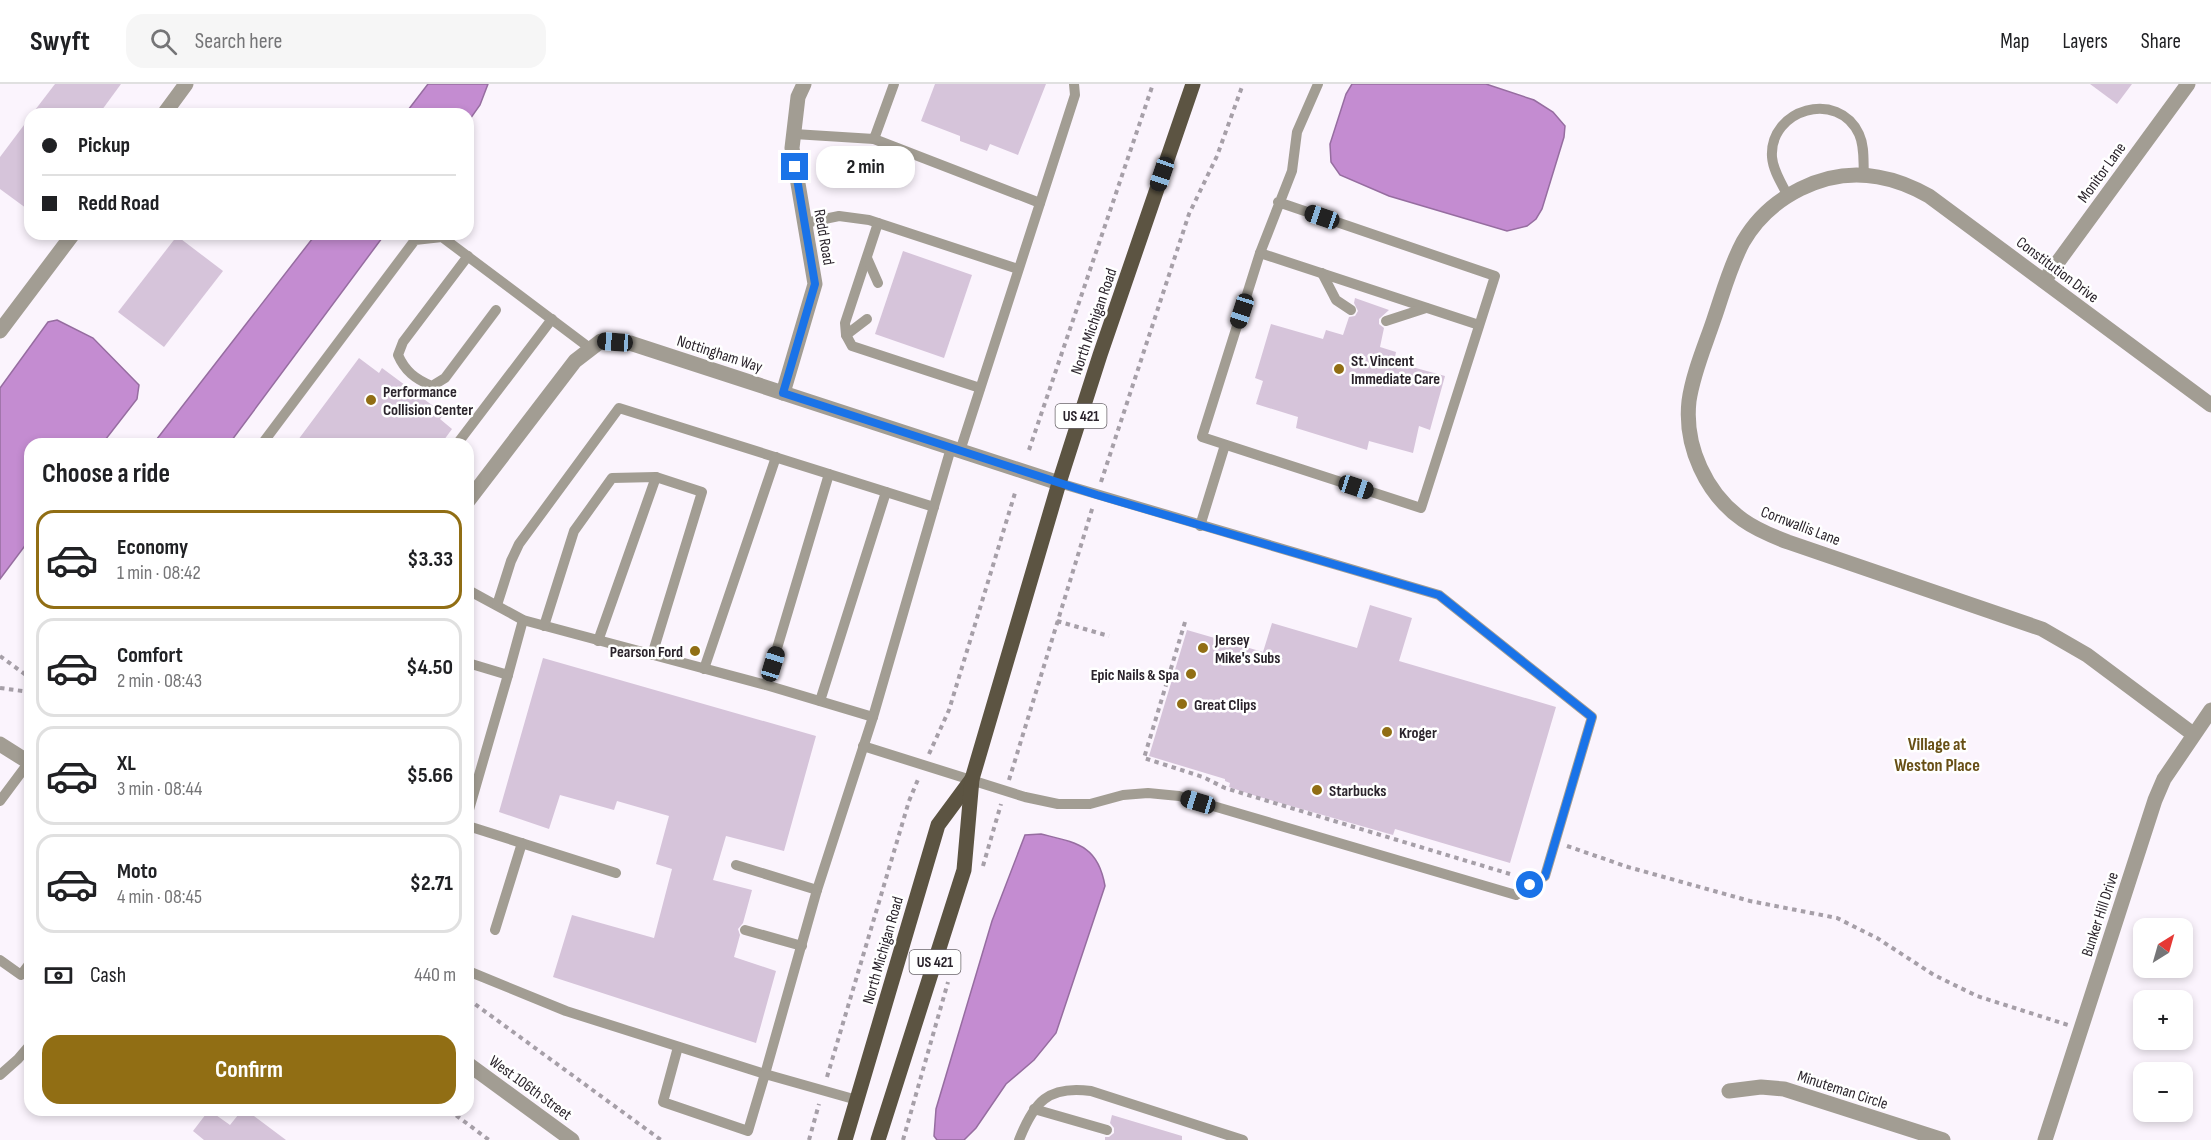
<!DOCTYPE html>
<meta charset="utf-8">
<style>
body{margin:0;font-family:"Sofia Sans Condensed",sans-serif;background:#f6f6f6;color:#202124;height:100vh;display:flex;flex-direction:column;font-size:22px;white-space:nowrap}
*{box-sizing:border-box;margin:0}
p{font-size:20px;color:#757577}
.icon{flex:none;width:33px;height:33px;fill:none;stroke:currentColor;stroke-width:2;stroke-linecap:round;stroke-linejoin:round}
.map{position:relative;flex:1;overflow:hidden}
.panel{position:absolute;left:24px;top:354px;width:450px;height:678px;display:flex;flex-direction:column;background:#fff;border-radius:18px;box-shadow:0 3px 9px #0003}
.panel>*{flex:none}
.banner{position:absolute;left:24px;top:24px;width:450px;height:132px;border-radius:18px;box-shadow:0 3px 9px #0003;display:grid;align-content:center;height:132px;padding:0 18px;background:#fff}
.needle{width:39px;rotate:37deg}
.fabs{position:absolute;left:2133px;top:834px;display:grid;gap:12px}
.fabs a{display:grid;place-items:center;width:60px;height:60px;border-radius:12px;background:#fff;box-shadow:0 3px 9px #0003;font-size:30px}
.end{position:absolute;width:27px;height:27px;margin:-14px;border:8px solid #1a73e8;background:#fff;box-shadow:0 0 0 3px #fff}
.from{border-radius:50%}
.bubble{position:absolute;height:42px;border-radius:18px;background:#fff;box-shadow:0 3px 9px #0003;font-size:20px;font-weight:700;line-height:42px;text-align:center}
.car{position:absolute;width:18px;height:36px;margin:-18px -9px;border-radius:8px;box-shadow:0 0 4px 2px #0007;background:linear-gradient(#222 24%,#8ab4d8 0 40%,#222 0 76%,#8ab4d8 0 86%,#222 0)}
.banner b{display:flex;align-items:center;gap:21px;height:57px;font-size:22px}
.banner b+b{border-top:2px solid #e0e0e0}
.banner i{width:15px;height:15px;background:#202124}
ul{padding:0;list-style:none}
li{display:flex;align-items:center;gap:18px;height:99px;margin:0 12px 9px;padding:0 6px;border:3px solid #e0e0e0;border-radius:18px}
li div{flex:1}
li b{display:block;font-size:22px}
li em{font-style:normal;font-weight:700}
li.on{border-color:#916e14}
li>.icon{width:54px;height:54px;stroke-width:1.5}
h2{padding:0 18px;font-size:27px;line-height:72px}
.pay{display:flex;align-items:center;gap:15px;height:66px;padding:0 18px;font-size:22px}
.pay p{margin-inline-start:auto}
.cta{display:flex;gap:12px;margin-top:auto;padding:12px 18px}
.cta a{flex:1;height:69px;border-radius:18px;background:#916e14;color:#fff;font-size:24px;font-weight:700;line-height:69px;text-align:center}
header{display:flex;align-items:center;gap:36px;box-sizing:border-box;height:84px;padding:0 30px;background:#fff;border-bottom:2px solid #e0e0e0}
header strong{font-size:28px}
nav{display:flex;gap:33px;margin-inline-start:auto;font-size:21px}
.search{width:420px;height:54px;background:#f6f6f6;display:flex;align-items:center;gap:15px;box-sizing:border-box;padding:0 21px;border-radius:18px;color:#757577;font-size:22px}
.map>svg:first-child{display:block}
.water{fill:#c48cd1;stroke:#966da0;stroke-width:1.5}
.building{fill:#d6c4da}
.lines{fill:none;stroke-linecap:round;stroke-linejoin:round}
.path{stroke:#a69fa8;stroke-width:4;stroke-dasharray:4.5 4.5;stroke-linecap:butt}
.service{stroke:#a29d93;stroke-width:10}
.minor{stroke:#a29d93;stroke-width:15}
.tertiary{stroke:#a29d93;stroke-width:15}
.primary{stroke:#5c5442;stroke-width:15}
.route{stroke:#1a73e8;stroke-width:8}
.poi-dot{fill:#916e14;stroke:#fff;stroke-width:2}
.labels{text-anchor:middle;stroke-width:5;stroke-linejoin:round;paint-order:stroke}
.shield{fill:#fff;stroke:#6b666b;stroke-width:1.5}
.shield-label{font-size:15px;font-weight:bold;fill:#2b242c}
.street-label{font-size:16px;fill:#2b242c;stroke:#fff}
.poi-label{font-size:16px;font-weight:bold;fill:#2b242c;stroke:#fff;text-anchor:start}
.neighbourhood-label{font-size:18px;font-weight:bold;fill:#674f15;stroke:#fff}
</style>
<header>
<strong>Swyft</strong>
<div class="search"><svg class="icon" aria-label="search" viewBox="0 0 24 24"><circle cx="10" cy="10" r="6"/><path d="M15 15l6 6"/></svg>Search here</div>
<nav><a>Map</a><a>Layers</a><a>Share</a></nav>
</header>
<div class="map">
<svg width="2211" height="1056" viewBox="0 0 2211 1056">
<rect width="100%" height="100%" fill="#fbf4fd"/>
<!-- water -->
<g class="water">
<polygon points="428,0 488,0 480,21 468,38 468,30 405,30"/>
<polygon points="1352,0 1486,0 1534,16 1553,28 1565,42 1564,53 1542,125 1536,135 1527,142 1507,147 1389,112 1340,91 1331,78 1330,60 1346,10"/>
<polygon points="316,150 385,150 229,360 153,360"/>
<polygon points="57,236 93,254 139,301 137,315 102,360 30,360 30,455 0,495 0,304 48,238"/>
<path d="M1041,750C1077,759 1098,761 1105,802L1056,949L1034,976L1006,1000L976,1044L964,1056H937L934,1052L936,1025L992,837L1025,751Z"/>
</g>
<!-- building -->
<g class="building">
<polygon points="55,0 121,0 99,30 32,30"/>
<polygon points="935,0 1046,0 1018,71 990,60 987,67 960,57 960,52 921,37"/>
<polygon points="2090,0 2132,0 2117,20"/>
<polygon points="30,33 30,127 0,105 0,73"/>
<polygon points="177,152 223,187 164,263 118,228"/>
<polygon points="903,167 972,191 944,274 875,250"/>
<polygon points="1355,214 1389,226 1379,235 1379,240 1384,244 1380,263 1396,268 1394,278 1445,292 1430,346 1419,342 1413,369 1369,357 1367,366 1296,344 1298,333 1256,320 1263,297 1255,294 1271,240 1323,255 1326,246 1343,251 1349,233 1355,232 1358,227 1354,219"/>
<polygon points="359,274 379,289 382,284 444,330 440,335 452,345 441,360 295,360"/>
<polygon points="1370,521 1412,534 1399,577 1556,623 1510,779 1395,745 1393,751 1256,712 1229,703 1230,699 1225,697 1225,695 1149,672 1187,546 1263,568 1272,539 1357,564"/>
<polygon points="543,574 816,652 784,767 726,752 713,796 752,806 743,839 738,845 740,851 734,873 776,887 756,959 553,893 572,831 654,854 672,785 656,780 669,732 617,717 614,726 560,711 549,745 499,728"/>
<polygon points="209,1026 230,1041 242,1026 246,1026 286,1056 204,1056 193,1047"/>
<polygon points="1112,1031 1182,1052 1182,1056 1105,1056 1105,1053 1109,1053 1114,1049 1114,1044 1110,1039"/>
</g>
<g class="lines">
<!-- path -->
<g class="path">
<polyline points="1029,366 1153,0"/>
<polyline points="1101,398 1189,130 1217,72 1243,0"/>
<polyline points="1057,537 1109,552"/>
<polyline points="1185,538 1144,674 1203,693 1225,704 1248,711 1510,790"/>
<polyline points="0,572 30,594"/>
<polyline points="0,604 30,608"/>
<polyline points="929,670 949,626 1015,409"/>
<polyline points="1009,696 1093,422"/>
<polyline points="1567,762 1628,783 1750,817 1837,834 1877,854 1934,891 1977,912 2068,941"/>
<polyline points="983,782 1001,720"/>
<polyline points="468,915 661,1056"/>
<polyline points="827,993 909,717 919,693"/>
<polyline points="449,1026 489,1056"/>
<polyline points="809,1056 819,1020"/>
<polyline points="903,1056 948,898"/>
</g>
<!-- service -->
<g class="service">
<polyline points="794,50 874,55 894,0"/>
<polyline points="874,55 1040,119"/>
<path d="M1788,112C1782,100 1773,87 1772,73C1769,25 1838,5 1859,50C1865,63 1863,78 1864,92"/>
<polyline points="1278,118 1495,192 1421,424 1202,353 1260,169 1292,87 1297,48 1318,0"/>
<polyline points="805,139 839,132 869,136 1018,185"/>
<polyline points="878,139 845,239 846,251 852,262 980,304"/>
<polyline points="1260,169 1479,241"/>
<path d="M468,172L403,258L398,271C405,287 415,295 432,302L445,294L496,226"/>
<polyline points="867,174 878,199"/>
<polyline points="1322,189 1336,216 1351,226"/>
<polyline points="1386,237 1426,224"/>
<polyline points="846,251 867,235"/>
<polyline points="262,360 415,156 442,153 591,265"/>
<polyline points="457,360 552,235"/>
<polyline points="960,367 1075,11 1074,0"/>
<polyline points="1200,442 1225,361"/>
<polyline points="468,506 523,536 766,601 873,633"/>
<polyline points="497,521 511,477 519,460 619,324 934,423"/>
<polyline points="544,542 574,447 612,394 656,393 702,408 652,571"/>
<polyline points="598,557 656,393"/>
<polyline points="468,579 508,591 523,536"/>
<polyline points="704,585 776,373"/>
<polyline points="766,601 829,390"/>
<polyline points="820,617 886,408"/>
<polyline points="863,662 1025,713 1058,720 1090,720 1123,711 1148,709 1179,712 1516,811 1545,792 1592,633 1439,511 1059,399"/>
<polyline points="0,717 29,678"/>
<polyline points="468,729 508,591"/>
<polyline points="468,742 616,789"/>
<polyline points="736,781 817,806"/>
<polyline points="495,846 522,759"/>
<polyline points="745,846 802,862"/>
<polyline points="0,876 21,891 30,879"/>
<polyline points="468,887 566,927 765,990 817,806 873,633 951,364"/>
<polyline points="678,963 663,1018 748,1047 765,990 857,1016"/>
<polyline points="0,991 18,975 30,961"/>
<polyline points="1034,1025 1107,1046"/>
<path d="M1019,1056C1034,1018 1048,1001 1091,1007L1243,1056"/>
</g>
<!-- minor -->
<g class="minor">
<polyline points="164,30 186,0"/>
<polyline points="2044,197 2188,0"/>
<polyline points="0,247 73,150"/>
<polyline points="783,309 815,200 792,64 798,13 804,0"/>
<polyline points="468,417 575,277 601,257 630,259 1059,399"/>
<path d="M2193,650L2087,571L2042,545L1788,458C1772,452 1757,446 1743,436C1706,410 1684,362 1689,317C1693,289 1705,262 1714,235C1723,209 1730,182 1743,158C1769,113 1825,83 1878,93C1896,96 1913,103 1929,112L2211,321"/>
<polyline points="1729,1007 1761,1003 1784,1005 1943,1056"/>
<polyline points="2045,1056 2155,716 2164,695 2211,626"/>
</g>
<!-- tertiary -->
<g class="tertiary">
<polyline points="0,660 30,679"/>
<polyline points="468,980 572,1056"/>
</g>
<!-- primary -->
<g class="primary">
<polyline points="845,1056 938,741 972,695"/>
<polyline points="878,1056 964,786 972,695 1059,399 1100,271 1193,0"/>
</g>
</g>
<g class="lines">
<!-- route -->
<polyline class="route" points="795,83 815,200 783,309 1097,411 1439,511 1592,633 1545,792 1530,801"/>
</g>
<!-- markers -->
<g class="poi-dot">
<circle cx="1339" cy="285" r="6"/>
<circle cx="371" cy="316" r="6"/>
<circle cx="1203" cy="564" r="6"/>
<circle cx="695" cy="567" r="6"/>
<circle cx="1191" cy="590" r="6"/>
<circle cx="1182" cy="620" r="6"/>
<circle cx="1387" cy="648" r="6"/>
<circle cx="1317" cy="706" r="6"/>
</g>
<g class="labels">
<!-- shield labels -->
<g class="shield">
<rect x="1055.5" y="320" width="51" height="24" rx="4.5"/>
<rect x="909.5" y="866" width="51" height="24" rx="4.5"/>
</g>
<g class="shield-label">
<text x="1081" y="337">US 421</text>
<text x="935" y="883">US 421</text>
</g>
<!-- street labels -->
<g class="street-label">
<text transform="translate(2101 88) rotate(-54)" y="6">Monitor Lane</text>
<text transform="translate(825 153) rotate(80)" y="6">Redd Road</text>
<text transform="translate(2058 185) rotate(37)" y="6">Constitution Drive</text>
<text transform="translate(1093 237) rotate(-71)" y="6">North Michigan Road</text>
<text transform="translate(720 269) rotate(18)" y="6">Nottingham Way</text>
<text transform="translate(1801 441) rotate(21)" y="6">Cornwallis Lane</text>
<text transform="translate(2099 830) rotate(-72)" y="6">Bunker Hill Drive</text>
<text transform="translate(882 866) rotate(-74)" y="6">North Michigan Road</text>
<text transform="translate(531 1003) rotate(36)" y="6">West 106th Street</text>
<text transform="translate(1843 1005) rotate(18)" y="6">Minuteman Circle</text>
</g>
<!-- poi labels -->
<g class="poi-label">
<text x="1351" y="282">St. Vincent<tspan x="1351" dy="18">Immediate Care</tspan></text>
<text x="383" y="313">Performance<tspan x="383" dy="18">Collision Center</tspan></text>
<text x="1215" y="561">Jersey<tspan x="1215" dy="18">Mike's Subs</tspan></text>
<text x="683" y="573" text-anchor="end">Pearson Ford</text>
<text x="1179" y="596" text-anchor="end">Epic Nails &amp; Spa</text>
<text x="1194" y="626">Great Clips</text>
<text x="1399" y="654">Kroger</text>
<text x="1329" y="712">Starbucks</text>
</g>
<!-- neighbourhood labels -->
<g class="neighbourhood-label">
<text x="1937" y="666">Village at<tspan x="1937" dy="21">Weston Place</tspan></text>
</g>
</g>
</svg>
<div class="fabs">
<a><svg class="needle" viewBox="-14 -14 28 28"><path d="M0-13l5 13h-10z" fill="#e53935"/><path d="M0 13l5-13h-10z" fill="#757577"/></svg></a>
<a>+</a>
<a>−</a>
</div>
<i class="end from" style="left:1530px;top:801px"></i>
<i class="end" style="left:795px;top:83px"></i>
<div class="bubble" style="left:816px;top:62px;width:99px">2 min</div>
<i class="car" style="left:1162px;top:90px;rotate:199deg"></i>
<i class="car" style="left:1322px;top:133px;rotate:289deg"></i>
<i class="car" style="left:1242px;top:227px;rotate:198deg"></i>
<i class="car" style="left:615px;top:258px;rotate:274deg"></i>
<i class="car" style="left:1356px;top:403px;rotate:108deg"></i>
<i class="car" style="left:773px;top:580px;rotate:17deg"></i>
<i class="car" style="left:1198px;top:718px;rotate:287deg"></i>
<div class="banner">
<b><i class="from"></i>Pickup</b>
<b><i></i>Redd Road</b>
</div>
<section class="panel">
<h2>Choose a ride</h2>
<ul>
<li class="on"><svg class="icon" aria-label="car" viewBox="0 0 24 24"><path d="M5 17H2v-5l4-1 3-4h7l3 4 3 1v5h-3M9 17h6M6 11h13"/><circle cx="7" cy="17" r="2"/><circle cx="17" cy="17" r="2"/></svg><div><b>Economy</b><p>1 min · 08:42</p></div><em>$3.33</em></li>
<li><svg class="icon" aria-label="car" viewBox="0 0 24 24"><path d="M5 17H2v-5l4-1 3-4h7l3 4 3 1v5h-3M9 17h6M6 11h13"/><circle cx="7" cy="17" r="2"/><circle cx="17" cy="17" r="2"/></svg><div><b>Comfort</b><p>2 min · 08:43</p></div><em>$4.50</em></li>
<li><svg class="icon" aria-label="car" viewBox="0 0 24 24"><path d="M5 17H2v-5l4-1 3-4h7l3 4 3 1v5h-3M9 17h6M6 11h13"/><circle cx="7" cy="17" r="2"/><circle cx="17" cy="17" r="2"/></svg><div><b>XL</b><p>3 min · 08:44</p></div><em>$5.66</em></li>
<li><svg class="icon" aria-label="car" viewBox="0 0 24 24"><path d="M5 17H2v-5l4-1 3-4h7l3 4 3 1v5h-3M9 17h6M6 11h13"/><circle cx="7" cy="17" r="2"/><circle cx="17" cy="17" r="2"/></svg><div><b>Moto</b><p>4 min · 08:45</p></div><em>$2.71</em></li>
</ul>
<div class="pay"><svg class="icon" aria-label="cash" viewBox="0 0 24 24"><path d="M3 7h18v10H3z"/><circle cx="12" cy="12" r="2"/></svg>Cash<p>440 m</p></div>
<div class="cta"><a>Confirm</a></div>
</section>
</div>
